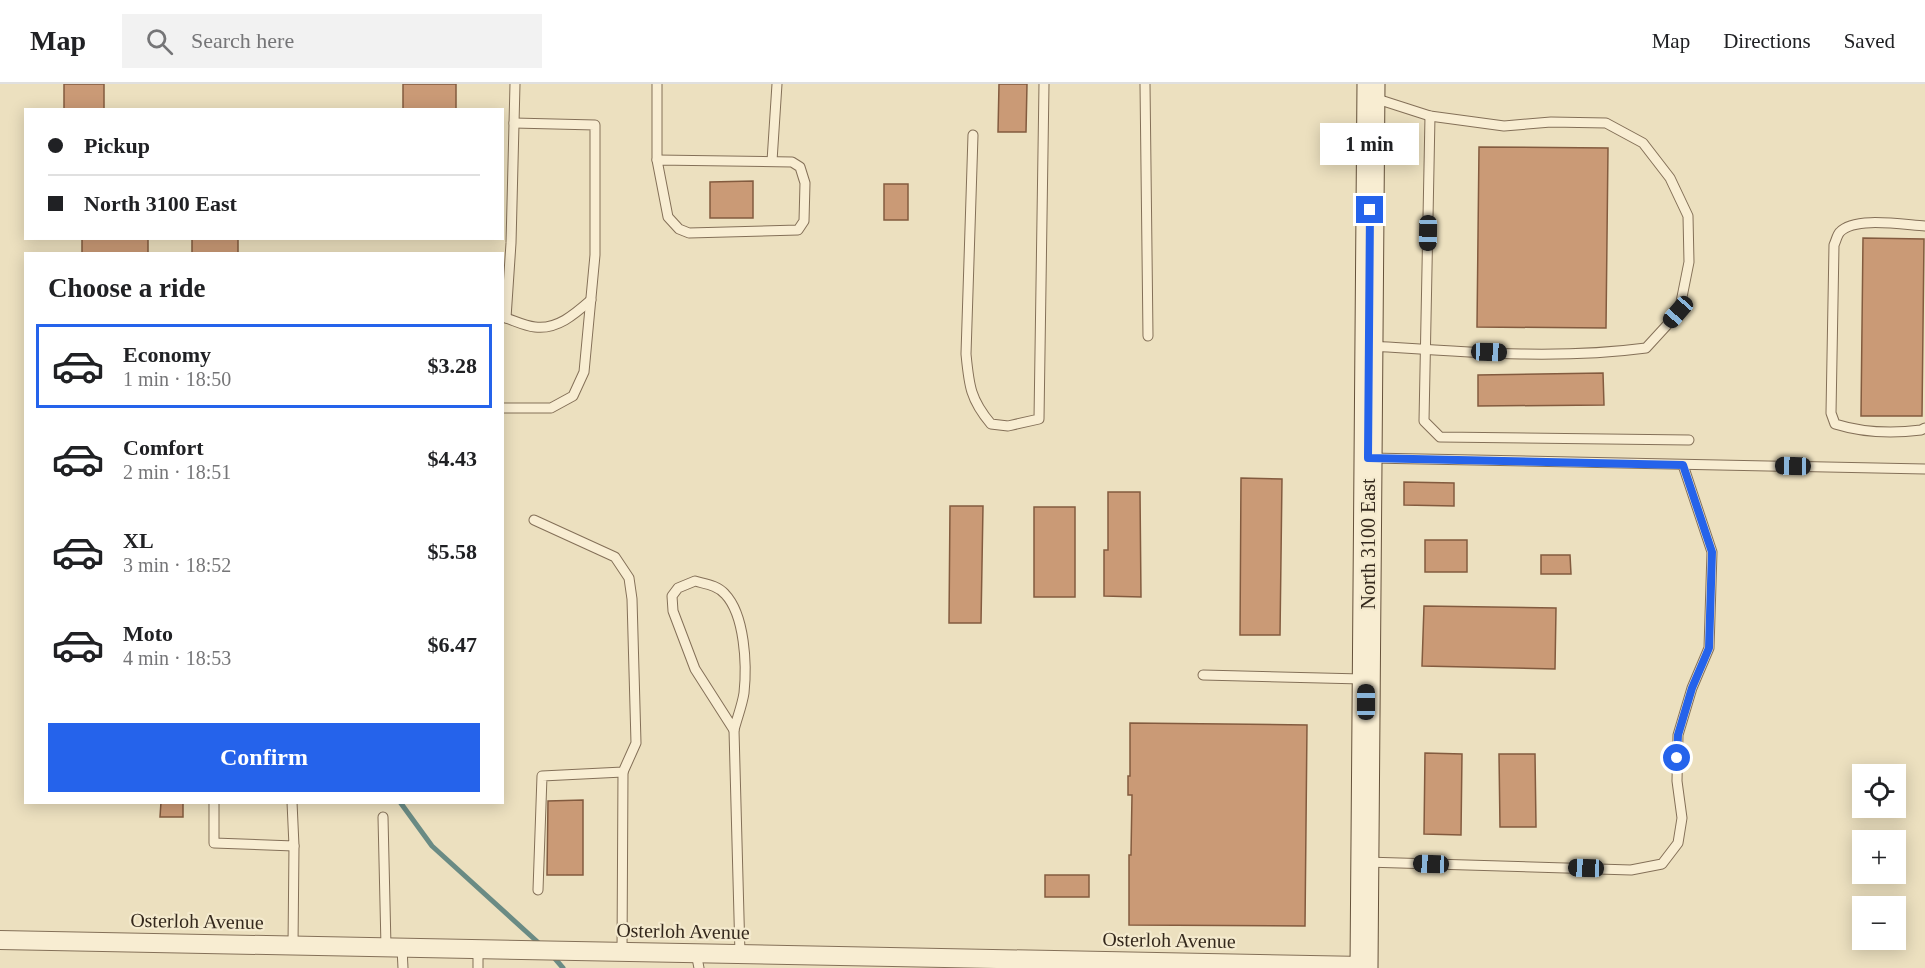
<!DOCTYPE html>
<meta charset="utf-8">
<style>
body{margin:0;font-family:"Times New Roman",serif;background:#f2f2f2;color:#202124;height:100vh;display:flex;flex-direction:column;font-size:22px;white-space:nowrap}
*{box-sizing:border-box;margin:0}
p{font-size:20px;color:#757577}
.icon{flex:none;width:33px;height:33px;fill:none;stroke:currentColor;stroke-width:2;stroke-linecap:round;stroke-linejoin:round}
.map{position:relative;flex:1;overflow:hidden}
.side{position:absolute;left:24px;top:168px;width:480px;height:552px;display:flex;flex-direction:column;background:#fff;border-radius:0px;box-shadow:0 3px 15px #0003}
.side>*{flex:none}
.banner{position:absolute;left:24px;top:24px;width:480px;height:132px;border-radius:0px;box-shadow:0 3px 15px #0003;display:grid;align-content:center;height:132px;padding:0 24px;background:#fff}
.buttons{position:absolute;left:1852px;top:680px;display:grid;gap:12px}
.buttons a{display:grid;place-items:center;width:54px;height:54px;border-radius:0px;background:#fff;box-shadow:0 3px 15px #0003;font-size:30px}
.end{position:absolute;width:27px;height:27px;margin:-14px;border:8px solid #2563eb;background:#fff;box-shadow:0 0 0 3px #fff}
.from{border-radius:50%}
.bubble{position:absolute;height:42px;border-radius:0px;background:#fff;box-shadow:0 3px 15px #0003;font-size:20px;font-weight:600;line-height:42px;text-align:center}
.car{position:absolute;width:18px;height:36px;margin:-18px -9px;border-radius:8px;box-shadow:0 0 4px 2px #0007;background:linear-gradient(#222 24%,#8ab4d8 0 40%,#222 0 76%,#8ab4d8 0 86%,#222 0)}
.banner b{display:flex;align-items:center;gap:21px;height:57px;font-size:22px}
.banner b+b{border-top:2px solid #e0e0e0}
.banner i{width:15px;height:15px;background:#202124}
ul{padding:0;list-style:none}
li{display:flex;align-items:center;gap:18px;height:84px;margin:0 12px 9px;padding:0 12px;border:3px solid transparent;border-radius:0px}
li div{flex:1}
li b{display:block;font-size:22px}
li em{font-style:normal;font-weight:600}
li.active{border-color:#2563eb}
li>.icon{width:54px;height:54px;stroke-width:1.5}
h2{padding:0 24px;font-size:27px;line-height:72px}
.button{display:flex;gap:12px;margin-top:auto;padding:12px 24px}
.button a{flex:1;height:69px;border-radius:0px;background:#2563eb;color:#fff;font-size:24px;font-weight:600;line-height:69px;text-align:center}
header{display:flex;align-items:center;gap:36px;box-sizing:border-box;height:84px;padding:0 30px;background:#fff;border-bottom:2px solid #e0e0e0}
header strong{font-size:28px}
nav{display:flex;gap:33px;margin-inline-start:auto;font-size:21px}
.search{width:420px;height:54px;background:#f2f2f2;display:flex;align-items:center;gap:15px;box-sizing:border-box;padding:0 21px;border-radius:0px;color:#757577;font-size:22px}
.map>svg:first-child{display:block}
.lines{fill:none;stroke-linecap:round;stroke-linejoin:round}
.stream{stroke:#6a8b84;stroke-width:5}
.building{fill:#ca9a76;stroke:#835b3f;stroke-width:1.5}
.service-casing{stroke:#847058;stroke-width:11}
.minor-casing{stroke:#847058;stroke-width:20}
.secondary-casing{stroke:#66523b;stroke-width:29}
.service{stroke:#f8edd2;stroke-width:9}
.minor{stroke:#f8edd2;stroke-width:18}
.secondary{stroke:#f8edd2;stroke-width:27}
.route{stroke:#2563eb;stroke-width:8}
.labels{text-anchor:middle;stroke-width:4.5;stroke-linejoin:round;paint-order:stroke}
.street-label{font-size:20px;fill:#34281c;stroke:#f4eace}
</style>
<header>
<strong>Map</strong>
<div class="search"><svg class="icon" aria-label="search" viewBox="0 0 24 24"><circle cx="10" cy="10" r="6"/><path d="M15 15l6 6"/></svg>Search here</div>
<nav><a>Map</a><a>Directions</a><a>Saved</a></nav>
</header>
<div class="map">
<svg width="1925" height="884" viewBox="0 0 1925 884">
<rect width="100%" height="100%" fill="#ece0bf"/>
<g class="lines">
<!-- stream -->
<g class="stream">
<polyline points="400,718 432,762 542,862"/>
<polyline points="551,870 563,884"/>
</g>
</g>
<!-- building -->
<g class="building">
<rect x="64" y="0" width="40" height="26"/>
<rect x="403" y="0" width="53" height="26"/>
<polygon points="999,0 1027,0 1026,48 998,48"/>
<polygon points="1479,63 1608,64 1606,244 1477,243"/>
<polygon points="753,97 753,134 710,134 710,98"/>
<rect x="884" y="100" width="24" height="36"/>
<rect x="82" y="154" width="66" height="16"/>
<rect x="192" y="154" width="46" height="16"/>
<polygon points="1863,154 1924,155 1922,332 1861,332"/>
<polygon points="1603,289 1604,321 1478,322 1478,291"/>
<polygon points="1241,394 1282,395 1280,551 1240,551"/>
<polygon points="1404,398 1454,399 1454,422 1404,421"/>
<polygon points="1108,408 1140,408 1141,513 1104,512 1104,466 1108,466"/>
<polygon points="950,422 983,422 981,539 949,539"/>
<rect x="1034" y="423" width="41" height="90"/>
<rect x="1425" y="456" width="42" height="32"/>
<polygon points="1541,471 1570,471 1571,490 1541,490"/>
<polygon points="1424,522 1556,524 1555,585 1422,582"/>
<polygon points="1130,639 1307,641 1305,842 1129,841 1129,771 1131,771 1132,711 1128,711 1128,692 1130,692"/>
<polygon points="1425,669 1462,670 1461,751 1424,750"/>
<polygon points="1499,670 1535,670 1536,743 1500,743"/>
<polygon points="583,716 583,791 547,791 548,717"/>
<polygon points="161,718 183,718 183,733 160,733"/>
<rect x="1045" y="791" width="44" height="22"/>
</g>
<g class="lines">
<!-- service casing -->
<g class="service-casing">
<g id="service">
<polyline points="657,0 657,76"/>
<polyline points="1145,0 1148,252"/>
<polyline points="1430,32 1424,337 1440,353 1689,356"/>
<path d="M973,51L966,270C969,301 970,315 991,340L1008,342L1039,335L1044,0"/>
<polygon points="657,76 792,78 800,83 805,99 804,137 798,146 689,149 679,145 668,133"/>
<polyline points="772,77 777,0"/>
<path d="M1925,142C1905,141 1854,132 1840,148C1837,151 1836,157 1834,161L1831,329L1835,340C1864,349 1891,350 1921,346L1925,344"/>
<polyline points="502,233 506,234 511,159 515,0"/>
<path d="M506,234C515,237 525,242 535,243C557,246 575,230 591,216"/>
<path d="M1372,262C1463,268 1556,276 1646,264L1679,228L1689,178L1688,132L1670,94L1643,59L1606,39L1551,38L1504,42L1430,32L1374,14"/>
<polyline points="502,324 551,324 573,312 584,288 595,171 595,41 514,39"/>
<polyline points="1370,374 1925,385"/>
<polyline points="534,436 615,473 629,494 632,515 636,659 623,688 542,692 538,806"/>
<path d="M695,497C705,500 717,501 725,510C745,531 747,581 744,609C742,622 737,634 734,646L695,585L673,527L672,512L678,504Z"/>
<polyline points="1203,591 1362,595"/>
<polyline points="734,646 740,870"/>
<polyline points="214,718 214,759 294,762 292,718"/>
<polyline points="383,733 386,863"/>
<polyline points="1366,778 1631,786 1662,780 1678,759 1682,734 1677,697 1678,651 1692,604 1709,564 1712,468 1683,381"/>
<polyline points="293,861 294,762"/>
<polyline points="402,864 403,884"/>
<polyline points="622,868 623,688"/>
<polyline points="696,869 699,884"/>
<polyline points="478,884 478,865"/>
</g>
</g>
<!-- minor casing -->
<g class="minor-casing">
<polyline id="minor" points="0,856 1364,882"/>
</g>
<!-- secondary casing -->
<g class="secondary-casing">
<polyline id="secondary" points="1364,884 1371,0"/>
</g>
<!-- service -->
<use href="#service" class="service"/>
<!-- minor -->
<use href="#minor" class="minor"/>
<!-- secondary -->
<use href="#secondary" class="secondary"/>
</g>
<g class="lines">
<!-- route -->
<polyline class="route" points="1370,126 1368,374 1683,381 1712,468 1709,564 1692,604 1678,651 1677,674"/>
</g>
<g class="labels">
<!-- street labels -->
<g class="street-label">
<text transform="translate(1368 460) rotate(-90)" y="7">North 3100 East</text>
<text transform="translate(197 837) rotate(1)" y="7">Osterloh Avenue</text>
<text transform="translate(683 847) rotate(1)" y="7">Osterloh Avenue</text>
<text transform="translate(1169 856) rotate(1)" y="7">Osterloh Avenue</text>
</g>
</g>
</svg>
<div class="buttons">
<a><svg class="icon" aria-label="locate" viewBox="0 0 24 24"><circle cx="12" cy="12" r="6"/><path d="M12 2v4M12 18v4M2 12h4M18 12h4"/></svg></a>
<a>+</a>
<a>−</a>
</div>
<i class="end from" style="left:1677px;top:674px"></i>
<i class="end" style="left:1370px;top:126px"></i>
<div class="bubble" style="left:1320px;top:39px;width:99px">1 min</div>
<i class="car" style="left:1428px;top:149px;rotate:181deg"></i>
<i class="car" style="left:1678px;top:228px;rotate:221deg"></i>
<i class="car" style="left:1489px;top:268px;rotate:92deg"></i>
<i class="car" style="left:1793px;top:382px;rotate:271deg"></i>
<i class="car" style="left:1366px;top:618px;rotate:0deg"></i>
<i class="car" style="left:1431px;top:780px;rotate:272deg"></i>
<i class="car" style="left:1586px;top:784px;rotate:272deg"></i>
<div class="banner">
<b><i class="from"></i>Pickup</b>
<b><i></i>North 3100 East</b>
</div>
<section class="side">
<h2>Choose a ride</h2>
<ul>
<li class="active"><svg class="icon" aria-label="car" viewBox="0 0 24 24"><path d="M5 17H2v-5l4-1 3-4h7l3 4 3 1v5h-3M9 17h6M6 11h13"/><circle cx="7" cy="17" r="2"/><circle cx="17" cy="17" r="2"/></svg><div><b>Economy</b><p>1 min · 18:50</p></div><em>$3.28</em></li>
<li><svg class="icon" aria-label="car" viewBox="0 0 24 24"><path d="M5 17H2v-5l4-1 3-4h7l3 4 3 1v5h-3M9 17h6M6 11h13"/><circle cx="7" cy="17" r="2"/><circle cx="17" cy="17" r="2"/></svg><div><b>Comfort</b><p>2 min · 18:51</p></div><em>$4.43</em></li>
<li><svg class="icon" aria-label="car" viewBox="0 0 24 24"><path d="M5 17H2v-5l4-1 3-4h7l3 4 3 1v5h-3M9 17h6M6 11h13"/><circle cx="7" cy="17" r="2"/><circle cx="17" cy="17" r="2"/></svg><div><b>XL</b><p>3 min · 18:52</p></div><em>$5.58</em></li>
<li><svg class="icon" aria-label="car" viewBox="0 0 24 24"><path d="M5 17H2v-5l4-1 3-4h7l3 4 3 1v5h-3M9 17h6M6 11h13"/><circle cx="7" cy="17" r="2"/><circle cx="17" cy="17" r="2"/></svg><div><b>Moto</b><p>4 min · 18:53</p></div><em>$6.47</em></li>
</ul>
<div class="button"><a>Confirm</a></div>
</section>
</div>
